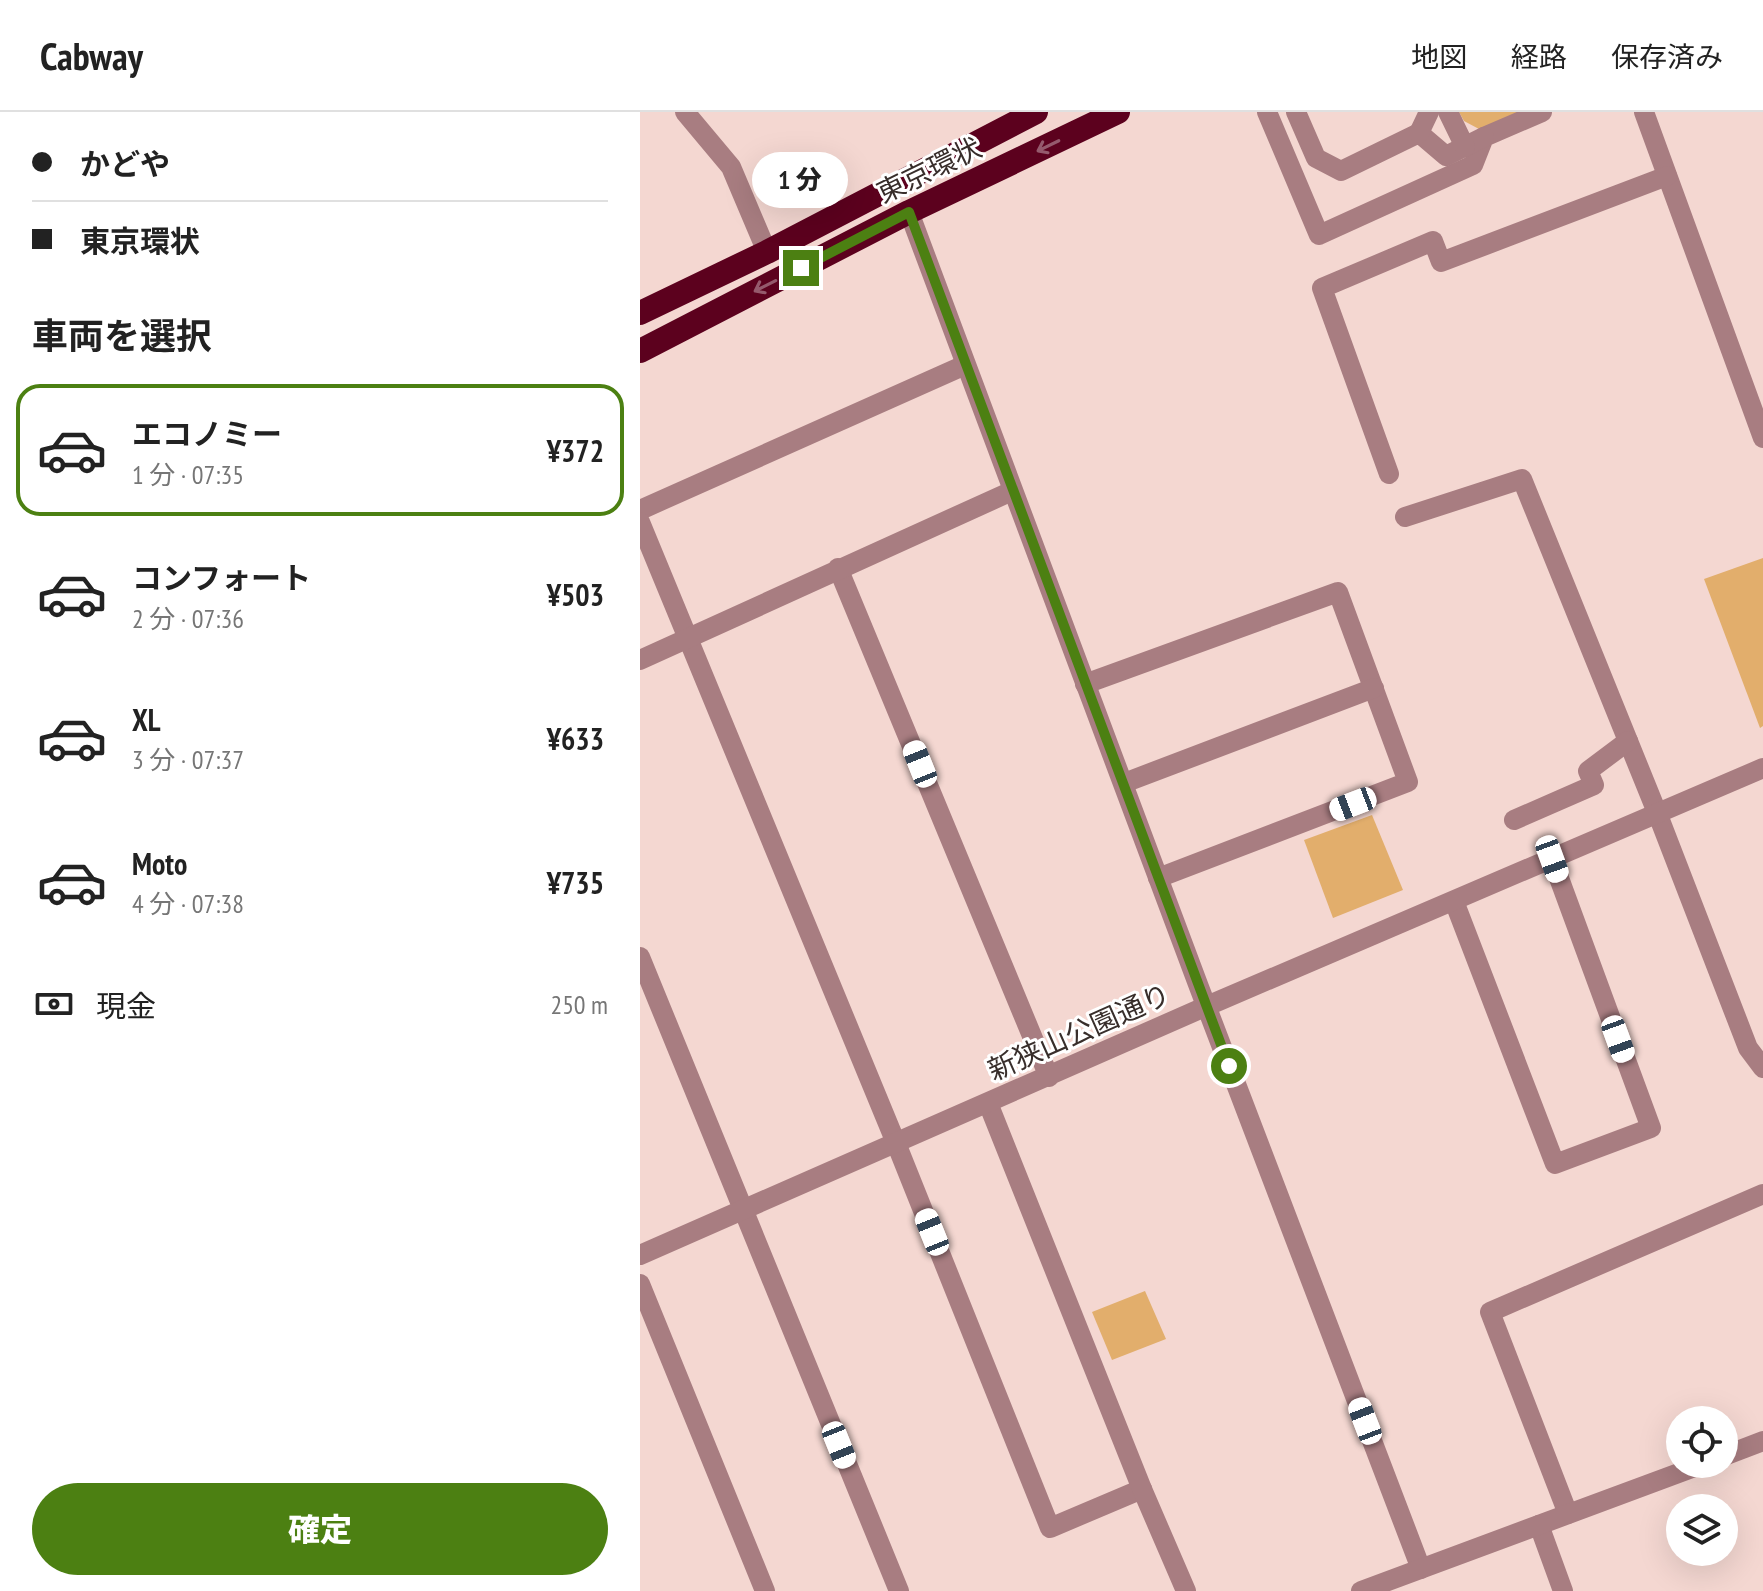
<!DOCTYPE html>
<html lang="ja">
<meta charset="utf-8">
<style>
body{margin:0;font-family:"PT Sans Narrow","Noto Sans JP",sans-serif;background:#f6f6f6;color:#222;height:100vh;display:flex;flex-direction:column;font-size:30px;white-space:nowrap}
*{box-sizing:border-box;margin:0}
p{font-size:26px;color:#767676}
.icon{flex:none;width:44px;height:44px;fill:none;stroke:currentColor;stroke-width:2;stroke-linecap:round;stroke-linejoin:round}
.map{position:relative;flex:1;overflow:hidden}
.drawer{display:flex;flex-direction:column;background:#fff;width:640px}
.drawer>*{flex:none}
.banner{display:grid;align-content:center;height:176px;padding:0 32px;background:#fff}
.buttons{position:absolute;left:1026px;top:1294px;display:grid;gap:16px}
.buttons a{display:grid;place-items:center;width:72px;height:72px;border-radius:50%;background:#fff;box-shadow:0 8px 32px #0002;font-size:40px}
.end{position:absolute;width:36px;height:36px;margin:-18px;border:10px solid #4c8012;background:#fff;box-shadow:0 0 0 4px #fff}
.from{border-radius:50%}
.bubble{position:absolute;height:56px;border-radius:28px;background:#fff;box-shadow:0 8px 32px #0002;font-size:26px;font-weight:800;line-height:56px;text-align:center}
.car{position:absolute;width:24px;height:48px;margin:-24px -12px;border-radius:10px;box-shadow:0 0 6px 2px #0007;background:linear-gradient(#fff 24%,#345 0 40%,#fff 0 76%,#345 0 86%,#fff 0)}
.banner b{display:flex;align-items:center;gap:28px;height:76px;font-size:30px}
.banner b+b{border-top:2px solid #e0e0e0}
.banner i{width:20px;height:20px;background:#222}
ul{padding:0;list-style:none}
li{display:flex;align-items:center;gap:24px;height:132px;margin:0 16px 12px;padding:0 16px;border:4px solid transparent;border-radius:24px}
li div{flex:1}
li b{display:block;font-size:30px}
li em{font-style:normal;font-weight:800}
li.on{border-color:#4c8012}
li>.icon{width:72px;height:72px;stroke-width:1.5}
h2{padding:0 32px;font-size:36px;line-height:96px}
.pay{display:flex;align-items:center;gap:20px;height:88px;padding:0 32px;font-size:30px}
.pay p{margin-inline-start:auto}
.action{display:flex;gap:16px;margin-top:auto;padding:16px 32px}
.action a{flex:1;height:92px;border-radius:48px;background:#4c8012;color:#fff;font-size:32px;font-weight:800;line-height:92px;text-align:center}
header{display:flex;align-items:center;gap:48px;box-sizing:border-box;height:112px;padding:0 40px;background:#fff;border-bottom:2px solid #e0e0e0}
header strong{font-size:38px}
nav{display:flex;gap:44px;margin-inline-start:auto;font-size:28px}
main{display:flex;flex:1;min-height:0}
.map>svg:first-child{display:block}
.green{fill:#e2ae6c}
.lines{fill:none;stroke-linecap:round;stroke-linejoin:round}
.minor{stroke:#a87d81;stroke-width:20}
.highway{stroke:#5c011e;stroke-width:24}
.oneway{stroke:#955a6d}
.route{stroke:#4c8012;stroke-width:10}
.labels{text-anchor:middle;stroke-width:6;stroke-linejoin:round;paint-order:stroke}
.street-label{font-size:28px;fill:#382e2b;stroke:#fff}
</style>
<header>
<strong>Cabway</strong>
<nav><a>地図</a><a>経路</a><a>保存済み</a></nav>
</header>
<main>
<section class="drawer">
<div class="banner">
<b><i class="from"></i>かどや</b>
<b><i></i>東京環状</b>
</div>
<h2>車両を選択</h2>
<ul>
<li class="on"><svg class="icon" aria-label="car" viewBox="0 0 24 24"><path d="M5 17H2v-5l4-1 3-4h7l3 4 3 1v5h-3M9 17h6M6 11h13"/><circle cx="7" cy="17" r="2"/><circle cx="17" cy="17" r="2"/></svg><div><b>エコノミー</b><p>1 分 · 07:35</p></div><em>¥372</em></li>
<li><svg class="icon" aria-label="car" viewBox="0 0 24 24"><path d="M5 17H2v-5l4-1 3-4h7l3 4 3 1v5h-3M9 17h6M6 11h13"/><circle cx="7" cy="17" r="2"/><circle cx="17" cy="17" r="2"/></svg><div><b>コンフォート</b><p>2 分 · 07:36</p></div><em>¥503</em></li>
<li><svg class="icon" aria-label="car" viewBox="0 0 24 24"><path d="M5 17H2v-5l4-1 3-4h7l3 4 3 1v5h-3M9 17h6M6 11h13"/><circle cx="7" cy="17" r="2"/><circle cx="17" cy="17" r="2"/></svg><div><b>XL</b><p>3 分 · 07:37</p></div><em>¥633</em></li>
<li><svg class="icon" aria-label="car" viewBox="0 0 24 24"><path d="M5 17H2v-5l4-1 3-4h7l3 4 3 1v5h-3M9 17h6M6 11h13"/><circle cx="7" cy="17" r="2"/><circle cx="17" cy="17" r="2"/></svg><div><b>Moto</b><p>4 分 · 07:38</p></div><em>¥735</em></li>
</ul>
<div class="pay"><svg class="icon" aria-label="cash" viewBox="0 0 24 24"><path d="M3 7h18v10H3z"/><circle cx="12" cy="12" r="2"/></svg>現金<p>250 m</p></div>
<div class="action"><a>確定</a></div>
</section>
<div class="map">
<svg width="1123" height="1479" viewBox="0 0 1123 1479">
<rect width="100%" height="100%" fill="#f4d7d1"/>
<!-- green -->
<g class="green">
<polygon points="819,0 882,0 839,17 824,9"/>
<polygon points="1123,446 1123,614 1120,616 1064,467"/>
<polygon points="732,703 763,778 693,806 664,728"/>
<polygon points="505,1179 526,1227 472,1248 452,1200"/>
</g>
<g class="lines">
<!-- minor -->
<g class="minor">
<polyline points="45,0 91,55 127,140"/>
<polyline points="627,0 679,123 833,53 844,25 902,0"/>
<polyline points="656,0 676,46 701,59 779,21 806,44 844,25"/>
<polyline points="808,0 825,35"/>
<polyline points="1004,0 1123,326"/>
<polyline points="779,21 789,0"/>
<polyline points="269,100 559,875 781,1457"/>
<polyline points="749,362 682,176 793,129 801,150 1027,64"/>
<polyline points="0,398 325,253"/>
<polyline points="765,405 882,367 1018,703 1108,936 1123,956"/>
<polyline points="0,410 256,1031 410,1416 502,1377"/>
<polyline points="198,456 409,965"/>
<polyline points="0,548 372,379"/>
<polyline points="445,572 698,480 768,670 518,766"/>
<polyline points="484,671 734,576"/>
<polyline points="874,708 954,673 948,659 988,629"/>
<polyline points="814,789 915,1052 1011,1016 912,747"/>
<polyline points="0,845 259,1479"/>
<polyline points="348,991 502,1377 546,1479"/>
<polyline points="0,1143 567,894 1123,656"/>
<polyline points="0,1172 125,1479"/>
<polyline points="1084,1344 1123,1329"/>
<polyline points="928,1402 850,1200 1123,1082"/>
<polyline points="899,1413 923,1479"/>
<polyline points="721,1479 1063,1352"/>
</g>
<!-- highway -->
<g class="highway">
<polyline points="0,201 127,140 396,0"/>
<polyline points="0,239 269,100 478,0"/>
</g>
</g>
<!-- one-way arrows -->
<defs><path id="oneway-shaft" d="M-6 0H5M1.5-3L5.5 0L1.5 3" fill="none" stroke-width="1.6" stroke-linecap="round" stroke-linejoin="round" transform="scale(2)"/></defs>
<g class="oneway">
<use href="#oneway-shaft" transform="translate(408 34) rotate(154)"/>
<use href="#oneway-shaft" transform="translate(125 174) rotate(153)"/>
</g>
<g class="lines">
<!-- route -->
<polyline class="route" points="161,156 269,100 589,954"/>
</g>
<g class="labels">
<!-- street labels -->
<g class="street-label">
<text transform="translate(289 58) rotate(-26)" y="10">東京環状</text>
<text transform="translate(439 920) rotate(-24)" y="10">新狭山公園通り</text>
</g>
</g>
</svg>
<div class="buttons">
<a><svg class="icon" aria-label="locate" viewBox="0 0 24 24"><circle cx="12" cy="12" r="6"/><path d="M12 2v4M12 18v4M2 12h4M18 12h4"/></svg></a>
<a><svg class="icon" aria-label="layers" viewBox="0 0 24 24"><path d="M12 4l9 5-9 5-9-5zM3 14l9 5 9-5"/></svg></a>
</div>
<i class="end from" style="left:589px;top:954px"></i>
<i class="end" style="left:161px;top:156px"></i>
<div class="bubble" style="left:112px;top:40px;width:96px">1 分</div>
<i class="car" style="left:280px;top:652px;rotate:338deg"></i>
<i class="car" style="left:713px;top:692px;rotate:249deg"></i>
<i class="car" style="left:912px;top:747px;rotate:160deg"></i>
<i class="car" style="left:978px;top:927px;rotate:160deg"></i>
<i class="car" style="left:292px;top:1120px;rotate:338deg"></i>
<i class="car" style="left:725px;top:1309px;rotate:339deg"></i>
<i class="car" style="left:199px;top:1333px;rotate:158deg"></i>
</div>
</main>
